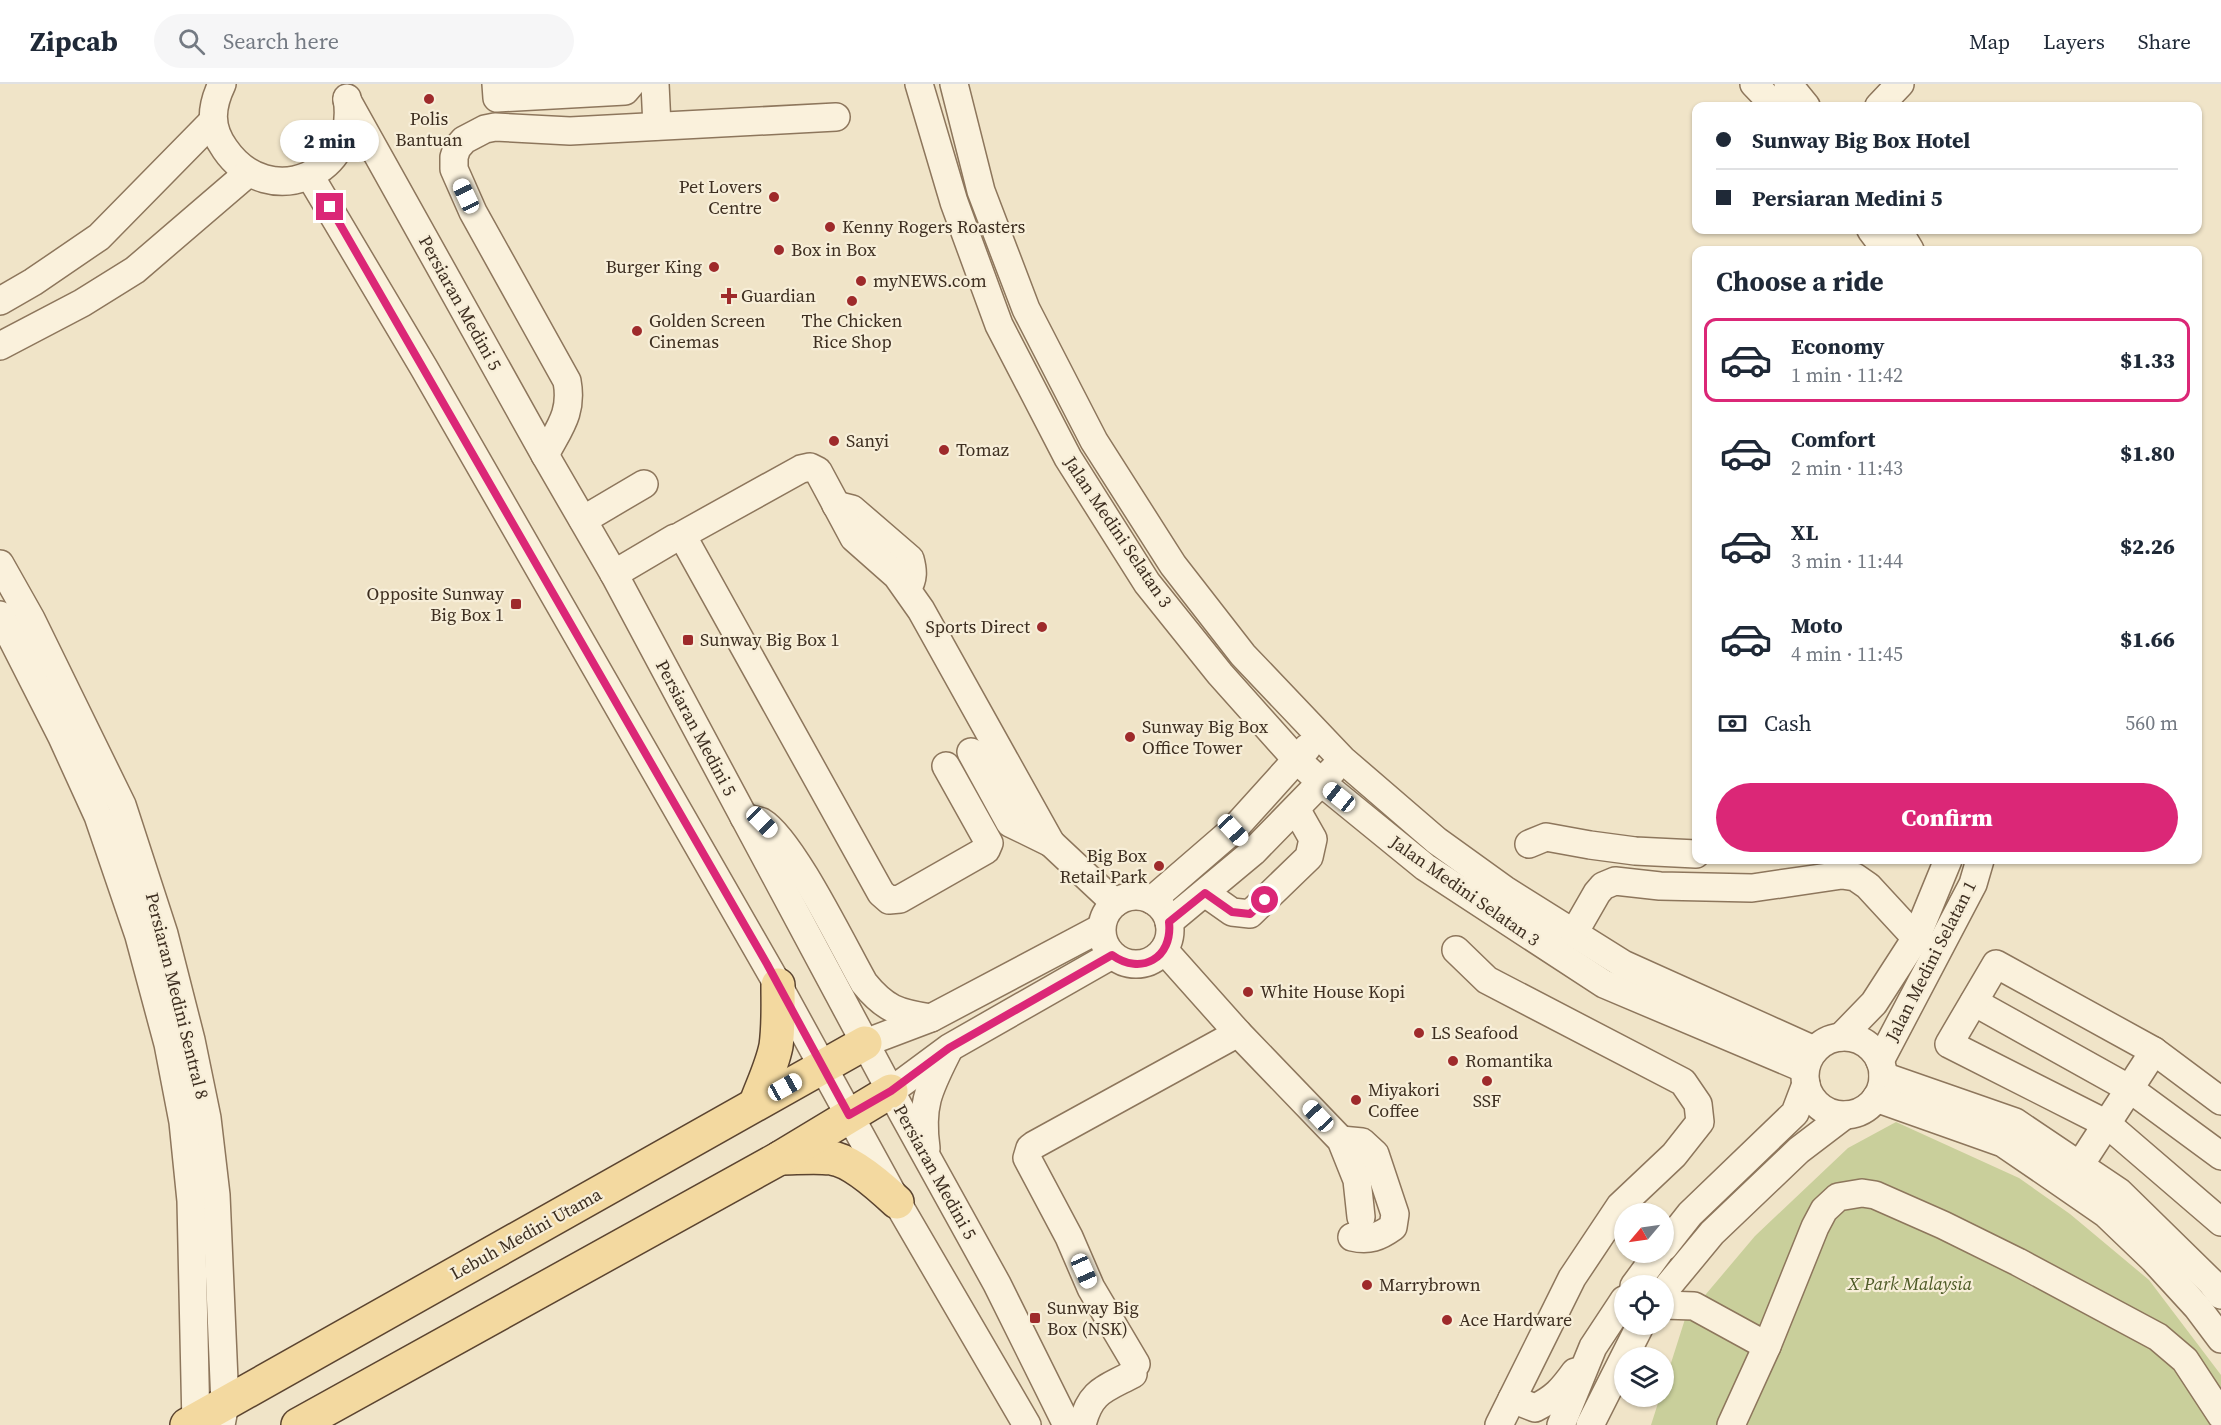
<!DOCTYPE html>
<meta charset="utf-8">
<style>
body{margin:0;font-family:"Source Serif 4",serif;background:#f6f6f7;color:#1f2937;height:100vh;display:flex;flex-direction:column;font-size:22px;white-space:nowrap}
*{box-sizing:border-box;margin:0}
p{font-size:20px;color:#747a83}
.icon{flex:none;width:33px;height:33px;fill:none;stroke:currentColor;stroke-width:2;stroke-linecap:round;stroke-linejoin:round}
.map{position:relative;flex:1;overflow:hidden}
.side{position:absolute;left:1692px;top:162px;width:510px;height:618px;display:flex;flex-direction:column;background:#fff;border-radius:12px;box-shadow:0 2px 4px #0004}
.side>*{flex:none}
.hud{position:absolute;left:1692px;top:18px;width:510px;height:132px;border-radius:12px;box-shadow:0 2px 4px #0004;display:grid;align-content:center;height:132px;padding:0 24px;background:#fff}
.needle{width:39px;rotate:241deg}
.controls{position:absolute;left:1614px;top:1119px;display:grid;gap:12px}
.controls a{display:grid;place-items:center;width:60px;height:60px;border-radius:50%;background:#fff;box-shadow:0 2px 4px #0004;font-size:30px}
.end{position:absolute;width:27px;height:27px;margin:-14px;border:8px solid #db2777;background:#fff;box-shadow:0 0 0 3px #fff}
.from{border-radius:50%}
.bubble{position:absolute;height:42px;border-radius:21px;background:#fff;box-shadow:0 2px 4px #0004;font-size:20px;font-weight:800;line-height:42px;text-align:center}
.car{position:absolute;width:18px;height:36px;margin:-18px -9px;border-radius:8px;box-shadow:0 0 4px 2px #0007;background:linear-gradient(#fff 24%,#345 0 40%,#fff 0 76%,#345 0 86%,#fff 0)}
.hud b{display:flex;align-items:center;gap:21px;height:57px;font-size:22px}
.hud b+b{border-top:2px solid #e0e1e3}
.hud i{width:15px;height:15px;background:#1f2937}
ul{padding:0;list-style:none}
li{display:flex;align-items:center;gap:18px;height:84px;margin:0 12px 9px;padding:0 12px;border:3px solid transparent;border-radius:12px}
li div{flex:1}
li b{display:block;font-size:22px}
li em{font-style:normal;font-weight:800}
li.active{border-color:#db2777}
li>.icon{width:54px;height:54px;stroke-width:1.5}
h2{padding:0 24px;font-size:27px;line-height:72px}
.pay{display:flex;align-items:center;gap:15px;height:66px;padding:0 24px;font-size:22px}
.pay p{margin-inline-start:auto}
.button{display:flex;gap:12px;margin-top:auto;padding:12px 24px}
.button a{flex:1;height:69px;border-radius:36px;background:#db2777;color:#fff;font-size:24px;font-weight:800;line-height:69px;text-align:center}
header{display:flex;align-items:center;gap:36px;box-sizing:border-box;height:84px;padding:0 30px;background:#fff;border-bottom:2px solid #e0e1e3}
header strong{font-size:28px}
nav{display:flex;gap:33px;margin-inline-start:auto;font-size:21px}
.search{width:420px;height:54px;background:#f6f6f7;display:flex;align-items:center;gap:15px;box-sizing:border-box;padding:0 21px;border-radius:33px;color:#747a83;font-size:22px}
.map>svg:first-child{display:block}
.green{fill:#c9cf9b}
.lines{fill:none;stroke-linecap:round;stroke-linejoin:round}
.minor-casing{stroke:#8d765c;stroke-width:30}
.major-casing{stroke:#5b4430;stroke-width:36}
.minor{stroke:#faf1dc;stroke-width:27}
.major{stroke:#f3d9a0;stroke-width:33}
.route{stroke:#db2777;stroke-width:8}
.poi-dot{fill:#9e2a2b;stroke:#f7eed8;stroke-width:2}
.labels{text-anchor:middle;stroke-width:4.5;stroke-linejoin:round;paint-order:stroke}
.poi-label{font-size:18px;fill:#3d2e20;stroke:#f7eed8;text-anchor:start}
.street-label{font-size:18px;fill:#3d2e20;stroke:#f7eed8}
.park-label{font-size:18px;font-style:italic;fill:#4d5a26;stroke:#f7eed8}
</style>
<header>
<strong>Zipcab</strong>
<div class="search"><svg class="icon" aria-label="search" viewBox="0 0 24 24"><circle cx="10" cy="10" r="6"/><path d="M15 15l6 6"/></svg>Search here</div>
<nav><a>Map</a><a>Layers</a><a>Share</a></nav>
</header>
<div class="map">
<svg width="2221" height="1341" viewBox="0 0 2221 1341">
<rect width="100%" height="100%" fill="#f0e4c8"/>
<!-- green -->
<polygon class="green" points="1896,1038 2019,1094 2070,1130 2149,1196 2221,1291 2221,1341 1651,1341 1660,1313 1664,1312 1664,1301 1685,1235 1755,1152 1848,1064"/>
<g class="lines">
<!-- minor casing -->
<g class="minor-casing">
<g id="minor">
<path d="M222,0C211,23 209,43 225,65C269,129 360,90 347,14"/>
<polyline points="496,0 497,14 625,7 631,0"/>
<polyline points="655,0 657,42"/>
<polyline points="919,0 954,118 999,241 1068,374 1147,499 1220,590 1296,675 1322,699 1425,783 1604,900 1805,985"/>
<polyline points="954,0 981,107 1026,225 1094,357 1173,481 1243,571 1343,676 1437,757 1505,806 1623,880 1814,966"/>
<polyline points="1754,0 1775,22"/>
<polyline points="1788,0 1806,22"/>
<polyline points="347,16 545,371 614,490 903,1030 997,1200 1067,1341"/>
<polyline points="1879,22 1900,0"/>
<polyline points="310,92 424,284 778,901 897,1118 1027,1341"/>
<polyline points="1871,146 1886,166"/>
<polyline points="1898,146 1910,166"/>
<polyline points="0,217 33,198 99,153 212,38"/>
<polyline points="0,262 82,219 135,186 248,89"/>
<path d="M545,371C559,344 573,329 567,297L473,128L454,85V73L457,64L464,56L485,45L495,43L570,47L836,33"/>
<path d="M836,421L852,425L910,475C913,486 914,495 907,505"/>
<polyline points="583,436 644,400"/>
<polyline points="0,480 31,535 122,721 164,850 191,956 207,1034 216,1111 225,1320 221,1341"/>
<polyline points="614,490 675,454"/>
<polyline points="0,531 62,653 98,732 139,852 168,960 183,1038 191,1117 196,1341"/>
<polyline points="971,668 1010,739 1051,759"/>
<polyline points="946,682 989,759 986,766 900,815 889,816 881,809 682,451 801,385 810,383 818,387 854,454 897,492 921,526 1051,759 1115,819"/>
<path d="M744,733C749,735 757,736 762,738C792,756 844,864 864,899C885,925 898,929 931,934"/>
<polyline points="1529,760 1546,753 1590,761 1635,767 1696,770"/>
<polyline points="1205,809 1232,828 1250,830 1309,773 1313,755 1296,725"/>
<circle cx="1136" cy="846" r="34"/>
<polyline points="1152,816 1233,746 1307,664"/>
<polyline points="1169,838 1253,768 1333,686"/>
<polyline points="1574,849 1597,809 1603,802 1615,797 1660,802 1752,804 1842,791 1855,793 1868,802 1916,854"/>
<polyline points="1456,866 1487,896 1683,998 1698,1020 1700,1038 1674,1071 1620,1122 1572,1194 1499,1341"/>
<polyline points="1974,918 2130,1005 2221,1072"/>
<polyline points="1238,949 1341,1056 1357,1096 1361,1133"/>
<circle cx="1844" cy="992" r="39"/>
<polyline points="1841,953 1874,919 1916,854 1948,776"/>
<polyline points="865,959 931,934 1101,844"/>
<polyline points="1880,977 1973,800 1980,776"/>
<polyline points="1883,992 2015,1038 2119,1108 2211,1198 2221,1211"/>
<polyline points="891,1007 949,964 1112,871"/>
<polyline points="1876,1014 2003,1059 2060,1098 2106,1130 2154,1176 2197,1223 2221,1255"/>
<polyline points="2221,1017 2154,967 1996,880 1949,960 2107,1040 2221,1138"/>
<path d="M1341,1056L1362,1058L1375,1070L1395,1130L1393,1143C1379,1153 1369,1157 1352,1153"/>
<path d="M926,1064C920,1021 929,1005 948,967"/>
<polyline points="2080,1081 2154,967"/>
<polyline points="1664,1163 1690,1130 1795,1029 1806,1000"/>
<polyline points="1634,1202 1659,1168"/>
<polyline points="1664,1207 1712,1149 1799,1066 1845,1031"/>
<polyline points="1664,1221 1694,1222 1767,1262"/>
<polyline points="1136,1280 1091,1204 1069,1153 1027,1074 1030,1064 1034,1061 1238,949 1164,866"/>
<path d="M1512,1315L1535,1324C1555,1314 1562,1306 1575,1288"/>
<path d="M1082,1341C1090,1307 1105,1305 1133,1290"/>
<polyline points="1561,1341 1593,1263 1624,1216"/>
<polyline points="1590,1341 1641,1240"/>
<polyline points="1731,1341 1767,1262 1815,1143 1824,1126 1838,1113 1862,1109 1875,1111 1943,1141 2018,1178 2158,1253 2185,1276 2221,1331"/>
</g>
</g>
<!-- major casing -->
<g class="major-casing">
<g id="major">
<path d="M756,1019C763,1000 772,982 776,962C779,941 778,921 778,901"/>
<path d="M780,1074C796,1074 815,1072 831,1074C851,1076 882,1104 897,1118"/>
<polyline points="187,1341 865,959"/>
<polyline points="298,1341 780,1074 891,1007"/>
</g>
</g>
<!-- minor -->
<use href="#minor" class="minor"/>
<!-- major -->
<use href="#major" class="major"/>
</g>
<g class="lines">
<!-- route -->
<path class="route" d="M330,123L767,880L849,1031L891,1007L949,964L1112,871C1141,892 1173,874 1169,838L1205,809L1232,828L1250,830L1265,816"/>
</g>
<!-- markers -->
<g class="poi-dot">
<circle cx="429" cy="15" r="6"/>
<circle cx="774" cy="113" r="6"/>
<circle cx="830" cy="143" r="6"/>
<circle cx="779" cy="166" r="6"/>
<circle cx="714" cy="183" r="6"/>
<circle cx="861" cy="197" r="6"/>
<path d="M726 203h6v6h6v6h-6v6h-6v-6h-6v-6h6z"/>
<circle cx="852" cy="217" r="6"/>
<circle cx="637" cy="247" r="6"/>
<circle cx="834" cy="357" r="6"/>
<circle cx="944" cy="366" r="6"/>
<rect x="510" y="514" width="12" height="12" rx="3"/>
<circle cx="1042" cy="543" r="6"/>
<rect x="682" y="550" width="12" height="12" rx="3"/>
<circle cx="1130" cy="653" r="6"/>
<circle cx="1159" cy="782" r="6"/>
<circle cx="1248" cy="908" r="6"/>
<circle cx="1419" cy="949" r="6"/>
<circle cx="1453" cy="977" r="6"/>
<circle cx="1487" cy="997" r="6"/>
<circle cx="1356" cy="1016" r="6"/>
<circle cx="1367" cy="1201" r="6"/>
<rect x="1029" y="1228" width="12" height="12" rx="3"/>
<circle cx="1447" cy="1236" r="6"/>
</g>
<g class="labels">
<!-- poi labels -->
<g class="poi-label">
<text x="429" y="41" text-anchor="middle">Polis<tspan x="429" dy="21">Bantuan</tspan></text>
<text x="762" y="109" text-anchor="end">Pet Lovers<tspan x="762" dy="21">Centre</tspan></text>
<text x="842" y="149">Kenny Rogers Roasters</text>
<text x="791" y="172">Box in Box</text>
<text x="702" y="189" text-anchor="end">Burger King</text>
<text x="873" y="203">myNEWS.com</text>
<text x="741" y="218">Guardian</text>
<text x="649" y="243">Golden Screen<tspan x="649" dy="21">Cinemas</tspan></text>
<text x="852" y="243" text-anchor="middle">The Chicken<tspan x="852" dy="21">Rice Shop</tspan></text>
<text x="846" y="363">Sanyi</text>
<text x="956" y="372">Tomaz</text>
<text x="504" y="516" text-anchor="end">Opposite Sunway<tspan x="504" dy="21">Big Box 1</tspan></text>
<text x="1030" y="549" text-anchor="end">Sports Direct</text>
<text x="700" y="562">Sunway Big Box 1</text>
<text x="1142" y="649">Sunway Big Box<tspan x="1142" dy="21">Office Tower</tspan></text>
<text x="1147" y="778" text-anchor="end">Big Box<tspan x="1147" dy="21">Retail Park</tspan></text>
<text x="1260" y="914">White House Kopi</text>
<text x="1431" y="955">LS Seafood</text>
<text x="1465" y="983">Romantika</text>
<text x="1368" y="1012">Miyakori<tspan x="1368" dy="21">Coffee</tspan></text>
<text x="1487" y="1023" text-anchor="middle">SSF</text>
<text x="1379" y="1207">Marrybrown</text>
<text x="1047" y="1230">Sunway Big<tspan x="1047" dy="21">Box (NSK)</tspan></text>
<text x="1459" y="1242">Ace Hardware</text>
</g>
<!-- street labels -->
<g class="street-label">
<text transform="translate(460 219) rotate(61)" y="6">Persiaran Medini 5</text>
<text transform="translate(1118 448) rotate(56)" y="6">Jalan Medini Selatan 3</text>
<text transform="translate(696 644) rotate(62)" y="6">Persiaran Medini 5</text>
<text transform="translate(1465 807) rotate(35)" y="6">Jalan Medini Selatan 3</text>
<text transform="translate(1931 877) rotate(-63)" y="6">Jalan Medini Selatan 1</text>
<text transform="translate(177 912) rotate(76)" y="6">Persiaran Medini Sentral 8</text>
<text transform="translate(935 1088) rotate(61)" y="6">Persiaran Medini 5</text>
<text transform="translate(526 1150) rotate(-29)" y="6">Lebuh Medini Utama</text>
</g>
<!-- park labels -->
<g class="park-label">
<text x="1910" y="1206">X Park Malaysia</text>
</g>
</g>
</svg>
<div class="controls">
<a><svg class="needle" viewBox="-14 -14 28 28"><path d="M0-13l5 13h-10z" fill="#e53935"/><path d="M0 13l5-13h-10z" fill="#747a83"/></svg></a>
<a><svg class="icon" aria-label="locate" viewBox="0 0 24 24"><circle cx="12" cy="12" r="6"/><path d="M12 2v4M12 18v4M2 12h4M18 12h4"/></svg></a>
<a><svg class="icon" aria-label="layers" viewBox="0 0 24 24"><path d="M12 4l9 5-9 5-9-5zM3 14l9 5 9-5"/></svg></a>
</div>
<i class="end from" style="left:1265px;top:816px"></i>
<i class="end" style="left:330px;top:123px"></i>
<div class="bubble" style="left:280px;top:36px;width:99px">2 min</div>
<i class="car" style="left:466px;top:112px;rotate:335deg"></i>
<i class="car" style="left:1339px;top:713px;rotate:309deg"></i>
<i class="car" style="left:762px;top:738px;rotate:135deg"></i>
<i class="car" style="left:1233px;top:746px;rotate:137deg"></i>
<i class="car" style="left:785px;top:1003px;rotate:61deg"></i>
<i class="car" style="left:1318px;top:1032px;rotate:317deg"></i>
<i class="car" style="left:1084px;top:1187px;rotate:156deg"></i>
<div class="hud">
<b><i class="from"></i>Sunway Big Box Hotel</b>
<b><i></i>Persiaran Medini 5</b>
</div>
<section class="side">
<h2>Choose a ride</h2>
<ul>
<li class="active"><svg class="icon" aria-label="car" viewBox="0 0 24 24"><path d="M5 17H2v-5l4-1 3-4h7l3 4 3 1v5h-3M9 17h6M6 11h13"/><circle cx="7" cy="17" r="2"/><circle cx="17" cy="17" r="2"/></svg><div><b>Economy</b><p>1 min · 11:42</p></div><em>$1.33</em></li>
<li><svg class="icon" aria-label="car" viewBox="0 0 24 24"><path d="M5 17H2v-5l4-1 3-4h7l3 4 3 1v5h-3M9 17h6M6 11h13"/><circle cx="7" cy="17" r="2"/><circle cx="17" cy="17" r="2"/></svg><div><b>Comfort</b><p>2 min · 11:43</p></div><em>$1.80</em></li>
<li><svg class="icon" aria-label="car" viewBox="0 0 24 24"><path d="M5 17H2v-5l4-1 3-4h7l3 4 3 1v5h-3M9 17h6M6 11h13"/><circle cx="7" cy="17" r="2"/><circle cx="17" cy="17" r="2"/></svg><div><b>XL</b><p>3 min · 11:44</p></div><em>$2.26</em></li>
<li><svg class="icon" aria-label="car" viewBox="0 0 24 24"><path d="M5 17H2v-5l4-1 3-4h7l3 4 3 1v5h-3M9 17h6M6 11h13"/><circle cx="7" cy="17" r="2"/><circle cx="17" cy="17" r="2"/></svg><div><b>Moto</b><p>4 min · 11:45</p></div><em>$1.66</em></li>
</ul>
<div class="pay"><svg class="icon" aria-label="cash" viewBox="0 0 24 24"><path d="M3 7h18v10H3z"/><circle cx="12" cy="12" r="2"/></svg>Cash<p>560 m</p></div>
<div class="button"><a>Confirm</a></div>
</section>
</div>
